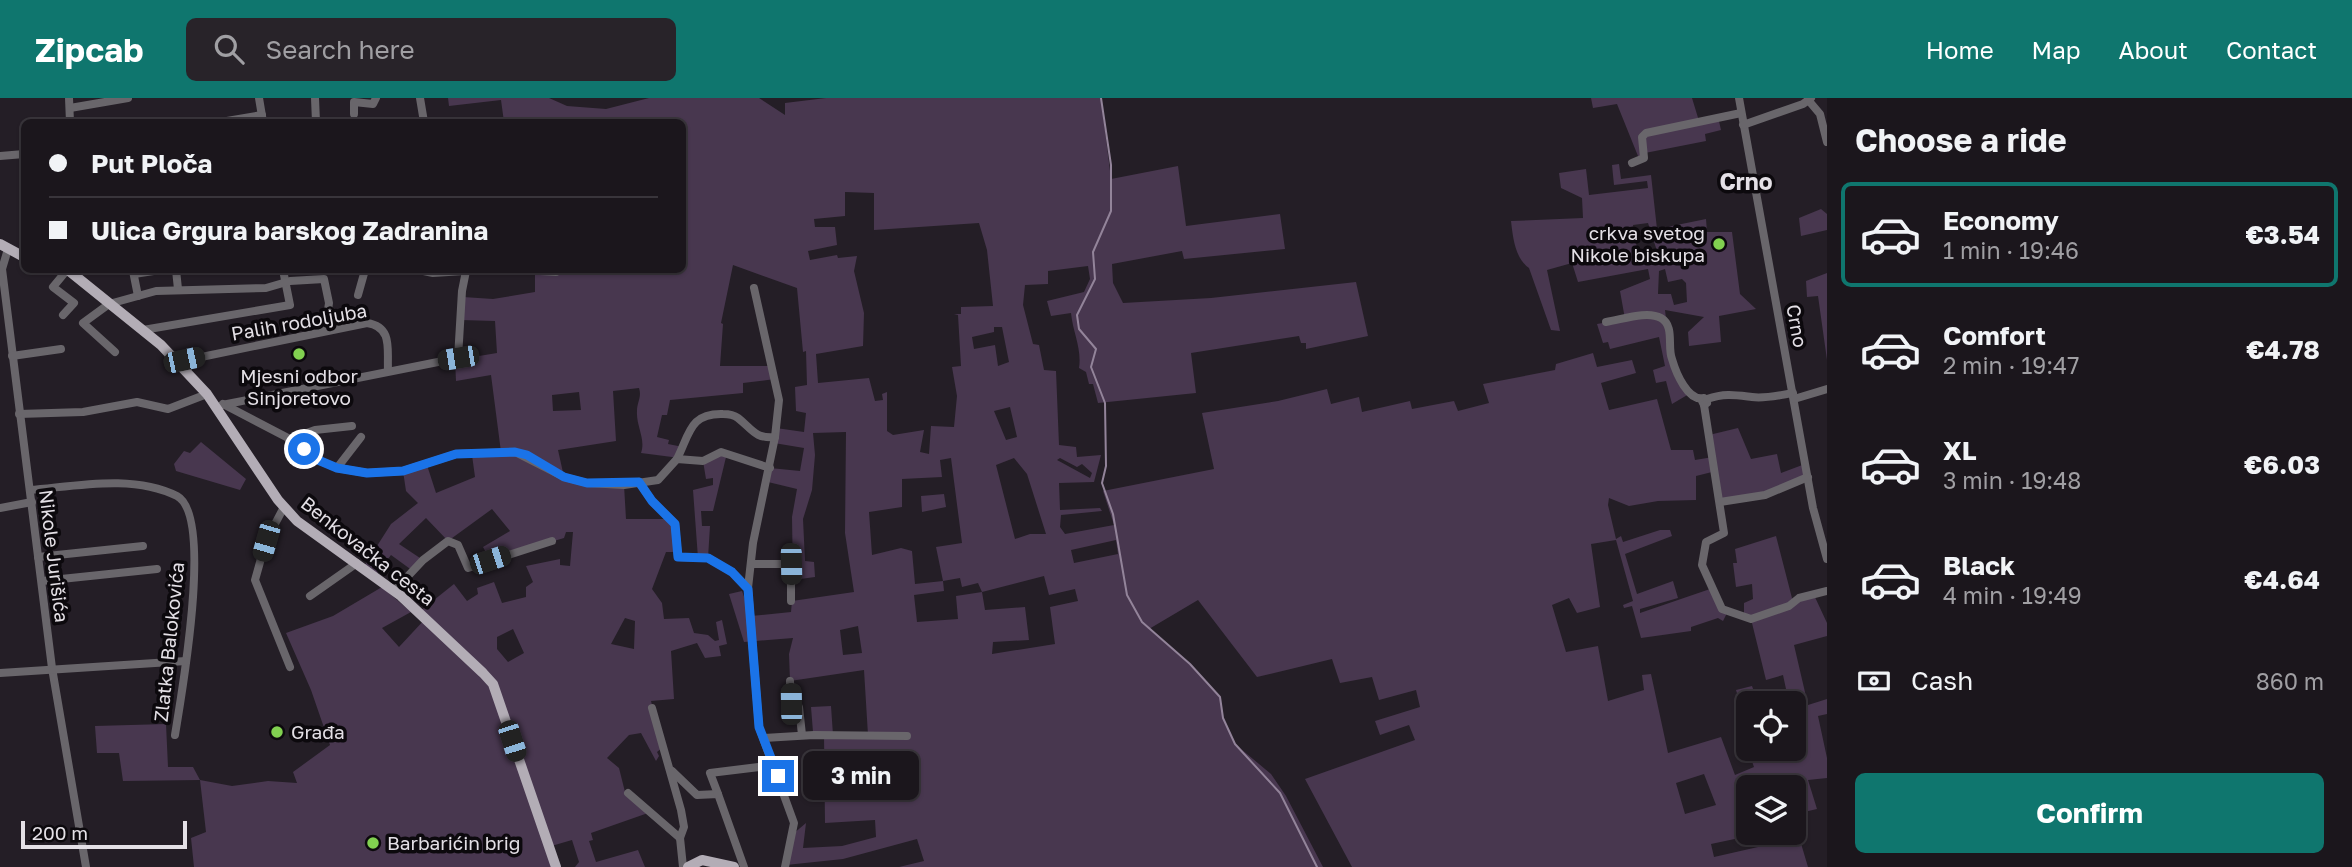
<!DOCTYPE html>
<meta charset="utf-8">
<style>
body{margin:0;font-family:"Golos Text",sans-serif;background:#282329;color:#f1f3f6;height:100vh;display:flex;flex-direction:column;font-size:26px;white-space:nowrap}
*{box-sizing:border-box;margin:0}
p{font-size:23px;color:#a09fa3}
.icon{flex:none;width:38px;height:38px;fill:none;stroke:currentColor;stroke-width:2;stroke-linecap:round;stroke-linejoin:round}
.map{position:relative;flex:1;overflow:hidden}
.drawer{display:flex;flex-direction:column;background:#1b161c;width:525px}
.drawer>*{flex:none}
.banner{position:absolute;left:21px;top:21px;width:665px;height:154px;border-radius:10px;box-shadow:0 2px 5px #0004,0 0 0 2px #39353b;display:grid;align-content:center;height:154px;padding:0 28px;background:#1b161c}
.fabs{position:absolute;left:1736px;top:593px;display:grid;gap:14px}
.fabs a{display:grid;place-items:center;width:70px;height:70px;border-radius:10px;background:#1b161c;box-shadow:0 2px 5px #0004,0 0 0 2px #39353b;font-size:35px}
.scale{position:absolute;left:21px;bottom:18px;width:166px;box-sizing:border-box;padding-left:7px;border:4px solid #e4e0e6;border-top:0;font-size:19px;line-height:24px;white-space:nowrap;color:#e4e0e6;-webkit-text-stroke:5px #0c090d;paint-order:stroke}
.end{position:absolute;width:32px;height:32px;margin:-16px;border:9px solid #1a73e8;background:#fff;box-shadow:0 0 0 4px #fff}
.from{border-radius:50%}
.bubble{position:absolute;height:49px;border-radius:10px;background:#1b161c;box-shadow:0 2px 5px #0004,0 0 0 2px #39353b;font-size:23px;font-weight:700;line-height:49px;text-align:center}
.car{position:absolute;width:21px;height:42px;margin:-21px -10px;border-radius:9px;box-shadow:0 0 5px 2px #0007;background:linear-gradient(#222 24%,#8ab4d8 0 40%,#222 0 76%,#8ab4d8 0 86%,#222 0)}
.banner b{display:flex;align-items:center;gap:24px;height:66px;font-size:26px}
.banner b+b{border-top:2px solid #39353b}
.banner i{width:18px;height:18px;background:#f1f3f6}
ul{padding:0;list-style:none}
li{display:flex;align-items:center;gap:21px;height:105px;margin:0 14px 10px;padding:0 14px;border:4px solid transparent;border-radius:10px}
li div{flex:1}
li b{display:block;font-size:26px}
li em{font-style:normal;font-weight:700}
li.selected{border-color:#0f766e}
li>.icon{width:63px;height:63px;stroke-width:1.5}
h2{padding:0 28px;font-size:32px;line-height:84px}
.pay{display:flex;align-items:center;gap:18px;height:77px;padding:0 28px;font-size:26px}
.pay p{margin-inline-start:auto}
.button{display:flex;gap:14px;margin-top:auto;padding:14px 28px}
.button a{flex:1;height:80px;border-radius:10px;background:#0f766e;color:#fff;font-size:28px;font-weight:700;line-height:80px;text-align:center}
header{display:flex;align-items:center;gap:42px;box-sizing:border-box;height:98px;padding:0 35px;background:#0f766e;color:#fff}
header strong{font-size:33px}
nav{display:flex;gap:38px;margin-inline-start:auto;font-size:24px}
.search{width:490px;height:63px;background:#282329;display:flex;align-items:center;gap:18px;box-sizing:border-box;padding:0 24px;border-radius:10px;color:#a09fa3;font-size:26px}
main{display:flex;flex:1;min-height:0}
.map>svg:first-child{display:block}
.green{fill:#48374f;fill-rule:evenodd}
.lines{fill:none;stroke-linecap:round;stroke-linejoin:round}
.stream{stroke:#93849a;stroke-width:2}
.minor{stroke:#69666b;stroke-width:8}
.major{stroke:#b3adb6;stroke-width:10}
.route{stroke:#1a73e8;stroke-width:9}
.poi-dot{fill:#81d050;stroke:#0c090d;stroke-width:2.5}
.labels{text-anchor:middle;stroke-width:7;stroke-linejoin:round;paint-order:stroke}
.poi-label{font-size:19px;fill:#e4e0e6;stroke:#0c090d;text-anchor:start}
.street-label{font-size:19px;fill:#e4e0e6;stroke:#0c090d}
.quarter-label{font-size:23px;font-weight:bold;fill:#e4e0e6;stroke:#0c090d}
</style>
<header>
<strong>Zipcab</strong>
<div class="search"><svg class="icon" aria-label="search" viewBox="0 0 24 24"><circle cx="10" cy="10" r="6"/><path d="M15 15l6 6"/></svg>Search here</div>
<nav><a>Home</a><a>Map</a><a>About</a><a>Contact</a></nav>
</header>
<main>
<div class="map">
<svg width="1827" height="769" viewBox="0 0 1827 769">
<rect width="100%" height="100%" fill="#241e26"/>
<!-- green -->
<g class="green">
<path d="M448,0H549L567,8L606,11L649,0H759L785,17V5L826,0H1101L1111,81L1178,68L1186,128L1280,116L1285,151L1184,161L1182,153L1112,166L1113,185L1123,205L1211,200L1356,184L1368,238L1306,251V245H1301L1299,238L1191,255L1196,295L1098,305L1093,286H1089L1086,274L1079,270C1082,251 1073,235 1071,215L1051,218L1047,203L1084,194L1090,181L1088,168L1048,173V186L1025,187L1023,207L1033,246L1039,247L1044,272L1056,273L1059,347L1076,349L1077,359L1101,357L1094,384L1059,385L1060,412L1100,410L1102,413L1061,417L1060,429L1065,436L1114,427L1103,393L1214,371L1202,315L1278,303L1327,291L1331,306L1359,299L1362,314L1410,303L1412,311L1454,303L1458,313L1489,305L1483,286L1555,272L1556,266L1593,255L1597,269L1632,262L1636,275L1601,285L1609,312L1657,301L1671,352H1693L1695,362L1713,359L1709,337L1738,330L1751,361L1777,356L1781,375L1805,366L1808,379L1765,397L1720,404L1716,373L1696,378V402L1658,403L1629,408L1609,400L1608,407L1616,441L1621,438L1623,444L1660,432H1670L1672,438L1625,456L1637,496L1673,483L1678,500L1640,511V515L1713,490L1727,515L1723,523L1718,520L1691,529V533L1641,540L1632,508L1624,510L1623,507L1633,503L1616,442L1591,446L1600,509L1577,515L1569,500L1552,507L1566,554L1598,548L1608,603L1644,592L1642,577L1651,576L1668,655L1721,639L1735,677L1754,669L1741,632L1747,629L1736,592L1752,588L1758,605L1748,606V651H1775L1778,658L1798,651L1794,606L1789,605L1783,577L1766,582L1751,521L1744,518V505L1753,501L1752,486L1736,489L1733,465H1737L1735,451L1776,438L1793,504L1814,497L1827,525V538L1794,547L1808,607L1827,601V616L1818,618L1827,660V680L1808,682L1817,711L1804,714L1794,690H1748V735H1763L1711,746L1714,759L1780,744L1778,735H1794V722L1808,769H1352L1305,681L1415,642L1409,627L1380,637L1375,623L1420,609L1416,592L1379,602L1372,579L1340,585L1332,561L1257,579L1198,502L1149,531L1190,566L1220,599L1223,620L1235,646L1271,676L1286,698L1323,769H899L924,763L917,741L843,761L786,767L793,736L806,725L803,750L842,748L876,739L875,722L825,725L824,637L813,634L811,609L831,608L833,637H868L864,572L790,583L789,556L793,540L744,544L729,496L742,493L751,518L791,514L792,503L854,494L845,435L846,334L813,335L815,357L812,392L803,421L805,463L814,464L815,479L793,482L792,419L797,391L768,384L770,370L800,373L804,350L774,345L776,330L804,334L806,315L796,313L795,289L807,287L806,253L803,254L797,190L733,167L721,225L723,226L720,268H773L775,281L743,285V295L670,302L667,317H662L657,339L669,342L668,346L683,349V359L702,361L727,355L713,413H701L702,428H710L708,460H698L693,392L713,387V380L706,381L703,363L641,355C646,341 636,328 637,313C637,304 642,299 639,290L613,293L616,343L558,352L564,379L624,387L626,421H670L675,426L676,454H666L652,491L662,505L664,521L689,520L694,535L708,537L715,543L719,542L716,524L722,522L727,546L719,548L721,558L705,560L697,545L671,553L674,601L651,603L663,649L657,654L659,658L656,663L641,635L629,637L607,660L619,670L626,698L648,715L591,735L593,742L589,743L596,764L638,752L645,769H575L579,764L572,742L548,749L556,769H194L191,740L206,734L200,682L123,683L119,655H97L95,628L166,626L168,669H193L200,682L232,688L268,683L297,685L293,674L330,647L311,592L286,535L333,518L382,489L411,514L382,530L399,549L426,520L419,514L454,486L467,503L478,496L477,490L494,484L502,505L526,499V489L533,484L526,468L560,461V467L570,468L573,434H566L564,440L490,462L483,449L510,433L492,411L448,443L426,420L399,446L423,462L413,473L391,457L375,478L363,470L391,426L418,405L406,393L403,373L426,364L436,395L475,379L472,357L501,354L491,277L456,283L455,262L497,255L495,223L461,222L463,199L493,201L535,194V173L682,172V24H504L501,2L449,8ZM845,94L874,95V132L979,125L987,152L993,208L961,209V216H954L958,217L961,268L952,269L957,298L954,329L931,328L929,356L920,354L924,332L893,337L887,333V294L882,296L883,302L875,303L869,280L818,285L816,256L863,248L864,215L854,173L857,158L838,160L837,157L810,162L808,153L837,147L835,129H815L814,121L845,118ZM994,229H1002L1009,264L998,268L995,247L974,251L972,239L994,234ZM579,294L581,312L553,313L552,297ZM1010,309L1017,339L1006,342L994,313ZM951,360L962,445L936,449L943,483L915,486L912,453L901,450L872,457L869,414L902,409V381L942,379L940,362ZM1014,360L1027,376L1046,436H1030L1015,441L996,367ZM1060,360L1077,369L1082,366L1092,375L1090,380L1057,362ZM1116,442L1118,456L1074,465L1071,452ZM1044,478L1049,497L1075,491L1078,503L1050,509L1055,546L992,556L993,544L1029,542L1025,509L985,512L982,494ZM960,480L962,489L978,485L982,494L956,498L958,521L917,524L914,497L944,493L943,483ZM625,520L635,523L634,551L611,546ZM858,528L862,555L843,557L840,532ZM513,531L524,555L508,564L497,551V539ZM1704,676L1716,707L1685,716L1676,685Z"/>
<polygon points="1591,0 1692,0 1699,23 1718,19 1721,32 1705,36 1706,43 1645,55 1640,63 1617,6 1593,10"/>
<path d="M1619,66L1621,81L1651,77L1657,131L1706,121L1707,134H1732L1740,196L1756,211L1719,218L1721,244L1689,248L1688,234L1704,219L1665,212L1671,261L1689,296L1672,306L1666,283L1656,285L1653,272L1665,268L1659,239L1610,251L1608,244L1603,245L1597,226L1625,221L1620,193L1650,181L1648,171L1578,184L1572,165L1547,172L1560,233L1551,232L1529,170C1515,160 1513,140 1511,123L1583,120L1582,100L1561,90L1559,75L1586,71L1589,97L1648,90L1647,83L1614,87L1612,67ZM1648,125L1657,153L1638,157L1633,127ZM1665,171L1668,184L1682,181L1686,185L1687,204L1674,207L1671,196H1658L1659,173Z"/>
<polygon points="1821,111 1827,116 1827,132 1801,138 1799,120"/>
<polygon points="1827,175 1827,262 1818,198 1807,199 1806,183"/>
<polygon points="201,344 246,381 240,392 176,373 174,366 184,353 190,355"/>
<polygon points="944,396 946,409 922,414 921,398"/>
</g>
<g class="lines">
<!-- stream -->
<polyline class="stream" points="1101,0 1111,67 1111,113 1093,154 1095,181 1077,217 1079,231 1096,251 1091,269 1105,305 1106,368 1102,385 1113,416 1127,497 1142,524 1190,566 1220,599 1223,620 1235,646 1280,695 1317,769"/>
<!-- minor -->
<g class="minor">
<polyline points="69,0 70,24"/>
<polyline points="259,0 263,24"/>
<polyline points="315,0 316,24"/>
<polyline points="420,0 424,24"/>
<polyline points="1739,0 1813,410 1827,461"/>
<polyline points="1809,3 1820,16 1827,44"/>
<polyline points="70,10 128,0"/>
<polyline points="354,16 354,4 373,6 376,0"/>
<polyline points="221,24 262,17"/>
<polyline points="1743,27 1803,6 1811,0"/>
<polyline points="0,58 24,56"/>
<polyline points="1632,65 1644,60 1642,39 1646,35 1741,15"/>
<polyline points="8,151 2,171 52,570 86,769"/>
<polyline points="176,172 178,191"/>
<polyline points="419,172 433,175 480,172"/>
<polyline points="524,172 556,174"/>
<polyline points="133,173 138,198"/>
<polyline points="134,176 160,172"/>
<polyline points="754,190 779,302 775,339 753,445 748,490 759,629 794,725 785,769"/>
<polyline points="358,197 365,172"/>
<polyline points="63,217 74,205 53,189 67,172"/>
<path d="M1606,224C1621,222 1647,212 1661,220C1675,228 1667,249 1672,261C1676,275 1688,304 1704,300L1707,305L1704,307L1701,301"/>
<polyline points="143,232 290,207 283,172"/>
<polyline points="115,254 83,225 109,206 156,193 266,190 290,183 324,181 329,205 325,233"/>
<polyline points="12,258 61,251"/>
<path d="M177,264L367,225C393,229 387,251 388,272"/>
<path d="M1707,301C1725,295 1735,297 1752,299C1765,301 1780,297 1793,295"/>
<polyline points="1794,301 1827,291"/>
<polyline points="223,306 290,341 318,362 337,370 367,375 403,373 456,356 515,354 564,379 587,385 624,387 658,382 677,361 703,363 721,354 770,370"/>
<polyline points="222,307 458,260 462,193 466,173"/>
<polyline points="1704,307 1724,435 1706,444 1702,467 1722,511 1751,521 1789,508 1799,500 1827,493"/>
<polyline points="19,316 83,314 137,304 168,311 207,296"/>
<polyline points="290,341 315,332 352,328"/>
<path d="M677,361C690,335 690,315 723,316C728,316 734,317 738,320C752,331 755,341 775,339"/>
<polyline points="337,370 361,339"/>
<polyline points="639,384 652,403 675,426 678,459 708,460 732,474 748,490"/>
<path d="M30,392C77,388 133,376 177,398C214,418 181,599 175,637"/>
<polyline points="1720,404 1765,397 1808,379"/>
<polyline points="284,409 266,443 255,482 290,569"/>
<polyline points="0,410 32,404"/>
<polyline points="38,459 143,448"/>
<polyline points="751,466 791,466 791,503"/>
<polyline points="42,483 157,471"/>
<polyline points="394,493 423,462 448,443 458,447 468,470 552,443"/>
<polyline points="310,498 357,465"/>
<polyline points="0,575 186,563"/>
<polyline points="790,583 791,606 799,609 802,637"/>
<polyline points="652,610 681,712 684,729 680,740"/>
<polyline points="764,640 814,637 907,638"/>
<polyline points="672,673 697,697 718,696 744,769"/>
<polyline points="628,695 680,740 683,769"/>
<polyline points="718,696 710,675 775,667"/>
</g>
<!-- major -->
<g class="major">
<polyline points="0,146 24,159"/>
<polyline points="68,172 161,247 207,296 278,402 297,423 401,498 483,575 493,586 556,769"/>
<polyline points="688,769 702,762 734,769"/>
</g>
</g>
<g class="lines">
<!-- route -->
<polyline class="route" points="304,351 318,362 337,370 367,375 403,373 456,356 515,354 527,357 564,379 587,385 639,384 652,403 675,426 678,459 708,460 732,474 748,491 759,629 778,678"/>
</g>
<!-- markers -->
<g class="poi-dot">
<circle cx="1719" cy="146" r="7"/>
<circle cx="299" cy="256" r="7"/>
<circle cx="277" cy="634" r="7"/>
<circle cx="373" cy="745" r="7"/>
</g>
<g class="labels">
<!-- poi labels -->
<g class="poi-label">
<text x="1705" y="142" text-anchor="end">crkva svetog<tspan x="1705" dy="22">Nikole biskupa</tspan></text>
<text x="299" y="285" text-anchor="middle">Mjesni odbor<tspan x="299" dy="22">Sinjoretovo</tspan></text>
<text x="291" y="641">Građa</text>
<text x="387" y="752">Barbarićin brig</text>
</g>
<!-- street labels -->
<g class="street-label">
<text transform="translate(299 224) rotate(-10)" y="7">Palih rodoljuba</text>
<text transform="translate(1797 228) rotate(80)" y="7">Crno</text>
<text transform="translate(368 453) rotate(38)" y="7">Benkovačka cesta</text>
<text transform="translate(54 458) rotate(83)" y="7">Nikole Jurišića</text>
<text transform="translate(169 544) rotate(-84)" y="7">Zlatka Balokovića</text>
</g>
<!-- quarter labels -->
<g class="quarter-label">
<text x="1746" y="92">Crno</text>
</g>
</g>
</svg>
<div class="fabs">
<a><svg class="icon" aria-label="locate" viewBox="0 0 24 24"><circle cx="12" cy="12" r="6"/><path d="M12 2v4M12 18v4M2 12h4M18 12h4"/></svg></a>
<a><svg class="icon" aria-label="layers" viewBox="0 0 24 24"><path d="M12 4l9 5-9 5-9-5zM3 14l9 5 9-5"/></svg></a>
</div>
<div class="scale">200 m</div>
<i class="end from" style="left:304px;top:351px"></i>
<i class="end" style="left:778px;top:678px"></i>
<div class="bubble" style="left:803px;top:653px;width:116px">3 min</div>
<i class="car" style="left:458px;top:260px;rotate:261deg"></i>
<i class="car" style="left:184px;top:262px;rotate:78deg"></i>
<i class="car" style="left:266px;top:443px;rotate:196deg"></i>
<i class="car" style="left:490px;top:462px;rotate:72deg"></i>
<i class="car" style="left:791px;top:466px;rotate:179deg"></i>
<i class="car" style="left:791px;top:606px;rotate:359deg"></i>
<i class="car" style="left:512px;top:643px;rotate:162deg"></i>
<div class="banner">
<b><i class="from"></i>Put Ploča</b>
<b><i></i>Ulica Grgura barskog Zadranina</b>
</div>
</div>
<section class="drawer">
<h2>Choose a ride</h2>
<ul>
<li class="selected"><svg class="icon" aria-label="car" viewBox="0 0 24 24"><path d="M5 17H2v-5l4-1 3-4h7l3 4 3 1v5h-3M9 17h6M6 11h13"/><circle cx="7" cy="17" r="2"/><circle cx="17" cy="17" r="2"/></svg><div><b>Economy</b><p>1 min · 19:46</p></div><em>€3.54</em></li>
<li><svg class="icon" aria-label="car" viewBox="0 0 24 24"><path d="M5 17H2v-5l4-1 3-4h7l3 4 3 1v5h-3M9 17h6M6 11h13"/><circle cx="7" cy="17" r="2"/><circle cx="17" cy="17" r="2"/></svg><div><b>Comfort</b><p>2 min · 19:47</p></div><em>€4.78</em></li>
<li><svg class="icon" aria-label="car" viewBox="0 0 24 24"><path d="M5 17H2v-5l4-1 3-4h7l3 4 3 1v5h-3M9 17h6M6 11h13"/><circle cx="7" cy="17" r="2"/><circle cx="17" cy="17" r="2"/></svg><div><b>XL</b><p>3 min · 19:48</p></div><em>€6.03</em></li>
<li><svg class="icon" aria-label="car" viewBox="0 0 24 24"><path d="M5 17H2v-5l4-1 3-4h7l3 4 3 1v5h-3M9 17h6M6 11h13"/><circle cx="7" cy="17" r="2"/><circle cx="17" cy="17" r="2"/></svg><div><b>Black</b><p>4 min · 19:49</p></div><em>€4.64</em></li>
</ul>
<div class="pay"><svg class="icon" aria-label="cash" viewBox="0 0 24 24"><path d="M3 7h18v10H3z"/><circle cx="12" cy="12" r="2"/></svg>Cash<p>860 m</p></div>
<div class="button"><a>Confirm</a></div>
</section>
</main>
